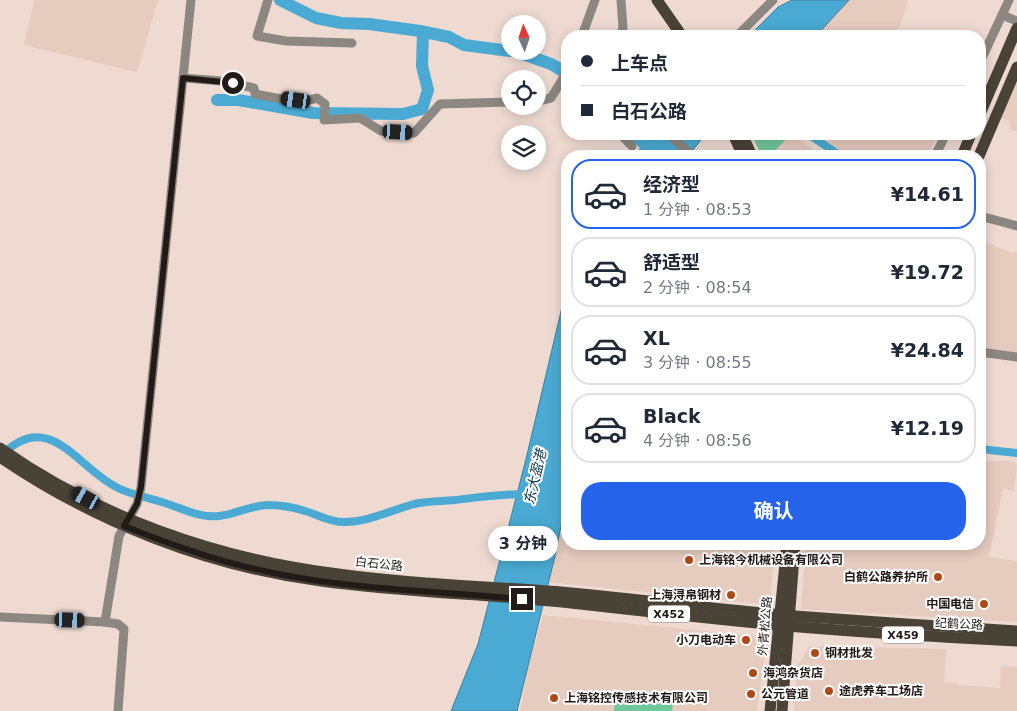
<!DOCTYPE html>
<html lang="zh">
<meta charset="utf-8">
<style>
body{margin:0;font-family:"DejaVu Sans","Noto Sans SC",sans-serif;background:#f6f6f7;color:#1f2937;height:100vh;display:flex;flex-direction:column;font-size:19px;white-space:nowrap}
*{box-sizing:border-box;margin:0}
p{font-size:16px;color:#747a83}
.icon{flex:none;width:28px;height:28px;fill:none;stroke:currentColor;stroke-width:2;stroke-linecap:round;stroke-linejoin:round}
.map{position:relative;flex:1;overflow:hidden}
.sheet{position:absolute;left:561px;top:150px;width:425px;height:400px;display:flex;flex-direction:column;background:#fff;border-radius:20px;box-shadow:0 2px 12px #0003}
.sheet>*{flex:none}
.guide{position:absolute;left:561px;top:30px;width:425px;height:110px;border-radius:20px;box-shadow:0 2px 12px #0003;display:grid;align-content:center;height:110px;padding:0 20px;background:#fff}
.needle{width:32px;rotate:357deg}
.buttons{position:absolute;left:501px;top:15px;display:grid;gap:10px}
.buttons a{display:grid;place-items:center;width:45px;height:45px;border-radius:50%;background:#fff;box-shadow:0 2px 12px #0003;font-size:25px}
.end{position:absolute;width:22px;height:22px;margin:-11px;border:6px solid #211a17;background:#fff;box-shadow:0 0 0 2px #fff}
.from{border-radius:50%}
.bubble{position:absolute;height:35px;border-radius:18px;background:#fff;box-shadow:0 2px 12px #0003;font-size:16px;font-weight:700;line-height:35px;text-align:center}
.car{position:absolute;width:15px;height:30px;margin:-15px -8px;border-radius:6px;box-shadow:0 0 4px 1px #0007;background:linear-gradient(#222 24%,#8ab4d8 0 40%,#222 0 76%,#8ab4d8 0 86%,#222 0)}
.guide b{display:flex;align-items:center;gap:18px;height:48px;font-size:19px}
.guide b+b{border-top:1px solid #e0e1e3}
.guide i{width:12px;height:12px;background:#1f2937}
ul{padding:9px 0 0;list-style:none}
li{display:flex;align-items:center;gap:15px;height:70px;margin:0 10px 8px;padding:0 10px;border:2px solid #e0e1e3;border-radius:20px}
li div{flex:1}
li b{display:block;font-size:19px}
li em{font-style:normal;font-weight:700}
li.active{border-color:#2563eb}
li>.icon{width:45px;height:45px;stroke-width:1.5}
.cta{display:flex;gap:10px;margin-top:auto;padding:10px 20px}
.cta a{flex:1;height:58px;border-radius:20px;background:#2563eb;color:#fff;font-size:20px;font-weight:700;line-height:58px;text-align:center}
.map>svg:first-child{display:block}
.built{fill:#e6cbbf}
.green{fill:#70c79b}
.water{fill:#4baad3;stroke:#3e7f9b}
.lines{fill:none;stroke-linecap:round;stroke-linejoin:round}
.canal{stroke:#4baad3;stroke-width:8}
.river{stroke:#4baad3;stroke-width:12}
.minor{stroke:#8c8881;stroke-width:9}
.major{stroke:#494236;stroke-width:11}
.route{stroke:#211a17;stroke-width:6}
.poi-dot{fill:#ae4917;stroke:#fff;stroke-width:2}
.labels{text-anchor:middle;stroke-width:4;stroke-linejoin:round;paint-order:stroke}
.shield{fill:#fff;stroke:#645f5d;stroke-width:1}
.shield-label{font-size:11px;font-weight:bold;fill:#211a17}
.poi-label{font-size:12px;font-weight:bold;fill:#211a17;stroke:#fff;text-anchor:start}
.street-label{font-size:12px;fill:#211a17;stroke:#fff}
.water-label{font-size:14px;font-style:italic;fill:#123c4e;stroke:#fff}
</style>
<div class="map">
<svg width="1017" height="711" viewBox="0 0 1017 711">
<rect width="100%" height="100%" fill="#eedad1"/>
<!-- built -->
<g class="built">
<polygon points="34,0 158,0 137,72 24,45"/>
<polygon points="849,0 908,0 901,24 891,36 816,36"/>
<polygon points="1017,74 1017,131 1009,129 1011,122 999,117"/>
<polygon points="791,134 824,156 826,154 829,156 770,156"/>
<polygon points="816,134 939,134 927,156 849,156"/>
<polygon points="980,240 1012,253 1017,252 1017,354 980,349"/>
<polygon points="980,461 1012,461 1017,465 1014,491 1003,489 989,557 1017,561 1017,622 801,609 806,544 980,544"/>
<polygon points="567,496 568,544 775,544 770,605 549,582"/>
<polygon points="543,615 767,637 757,711 520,711 529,664"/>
<polygon points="809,646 946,649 944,682 957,683 957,685 1000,688 1001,666 1017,667 1017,711 794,711 797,667"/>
</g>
<!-- green -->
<g class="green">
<polygon points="751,134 791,134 770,156 762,156"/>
<polygon points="616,691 674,697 672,711 614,711"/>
</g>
<!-- water -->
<g class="water">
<polygon points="792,0 849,0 816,36 749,36 778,7"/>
<polygon points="653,134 706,134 688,156 634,156"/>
<polygon points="567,286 567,496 555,556 517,711 451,711 478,644 526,459"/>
</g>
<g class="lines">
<!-- canal -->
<g class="canal">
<polyline points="808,134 841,156"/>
<polyline points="980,449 1017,453"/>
<path d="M3,454C50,408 78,469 118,488C132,495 150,498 165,503C174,506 184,510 193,513C225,523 239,507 267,505C280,505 293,507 305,511C319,515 329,522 344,522C369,522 391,510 414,504C427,501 442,501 455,500C480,497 503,494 527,494"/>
</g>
<!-- river -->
<g class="river">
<polyline points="280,0 316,18 341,23 369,24 420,31 449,37 464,45 510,51"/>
<polyline points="514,51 551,64 568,74"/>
<polyline points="217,100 238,100 313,113 403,114 422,109 428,90 422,66 423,32"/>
<polyline points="635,134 644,144"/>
</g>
<!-- minor -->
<g class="minor">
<polyline points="268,0 257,36 286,41 352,43"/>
<polyline points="1002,15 1017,21"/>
<polyline points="582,36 595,0"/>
<polyline points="620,36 623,28 621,0"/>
<polyline points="737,36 773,0"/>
<polyline points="980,62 1009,0"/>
<path d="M183,78L222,81L254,88L255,94C274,97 299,105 317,98L325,104L324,120L360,118L381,131L414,133L440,104L510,102"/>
<polyline points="538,101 551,98 568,70"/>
<polyline points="620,134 632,146"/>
<polyline points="668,134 693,156"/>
<polyline points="935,156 946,134"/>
<polyline points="980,216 1017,226"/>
<polyline points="980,352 1017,357"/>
<polyline points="0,617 105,622 119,536 137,504 141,487 191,0"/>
<polyline points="105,622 118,624 124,629 118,711"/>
</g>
<!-- major -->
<g class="major">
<polyline points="657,0 682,36"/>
<polyline points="980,114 1017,28"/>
<polyline points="733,134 743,156"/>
<polyline points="742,134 752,156"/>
<polyline points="962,156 971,134"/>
<polyline points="979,156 1017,67"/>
<path d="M0,448C96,516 215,558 331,573C407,584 485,586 561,592C635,599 708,608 781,615C860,621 938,626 1017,631"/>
<path d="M0,457C95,522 207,566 321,581C401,592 481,594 562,602C633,610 704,618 776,625C856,632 937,637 1017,641"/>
<polyline points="770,711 787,544"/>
<polyline points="782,711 795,544"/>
</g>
</g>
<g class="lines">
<!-- route -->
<path class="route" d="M233,83L183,78L141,487L137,504L124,526C172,545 219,562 269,572C352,590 438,591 522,599"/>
</g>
<!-- markers -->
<g class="poi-dot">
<circle cx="689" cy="560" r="5"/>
<circle cx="938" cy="577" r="5"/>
<circle cx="731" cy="595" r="5"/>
<circle cx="984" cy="604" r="5"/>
<circle cx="746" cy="640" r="5"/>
<circle cx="815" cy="653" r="5"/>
<circle cx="753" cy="673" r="5"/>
<circle cx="829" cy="691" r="5"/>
<circle cx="751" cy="694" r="5"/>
<circle cx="554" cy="698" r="5"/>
</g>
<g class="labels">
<!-- shield labels -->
<g class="shield">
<rect x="648" y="605.5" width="42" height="17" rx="4"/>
<rect x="882" y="626.5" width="42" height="17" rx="4"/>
</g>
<g class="shield-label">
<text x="669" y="618">X452</text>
<text x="903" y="639">X459</text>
</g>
<!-- poi labels -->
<g class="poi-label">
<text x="699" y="564">上海铭今机械设备有限公司</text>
<text x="928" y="581" text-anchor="end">白鹤公路养护所</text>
<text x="721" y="599" text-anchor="end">上海浔帛钢材</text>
<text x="974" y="608" text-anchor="end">中国电信</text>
<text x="736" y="644" text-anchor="end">小刀电动车</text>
<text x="825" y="657">钢材批发</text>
<text x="763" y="677">海鸿杂货店</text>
<text x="839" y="695">途虎养车工场店</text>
<text x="761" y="698">公元管道</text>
<text x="564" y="702">上海铭控传感技术有限公司</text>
</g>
<!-- street labels -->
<g class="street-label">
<text transform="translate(379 564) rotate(6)" y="4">白石公路</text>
<text transform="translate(959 624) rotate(3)" y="4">纪鹤公路</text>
<text transform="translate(765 626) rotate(-85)" y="4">外青松公路</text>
</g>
<!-- water labels -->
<g class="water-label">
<text transform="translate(535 477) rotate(-77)" y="5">东大盈港</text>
</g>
</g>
</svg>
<div class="buttons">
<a><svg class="needle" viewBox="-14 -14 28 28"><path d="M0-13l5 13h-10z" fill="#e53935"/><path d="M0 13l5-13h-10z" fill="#747a83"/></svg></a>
<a><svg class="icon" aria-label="locate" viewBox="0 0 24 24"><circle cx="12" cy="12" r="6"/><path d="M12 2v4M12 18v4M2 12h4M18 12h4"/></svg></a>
<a><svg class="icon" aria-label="layers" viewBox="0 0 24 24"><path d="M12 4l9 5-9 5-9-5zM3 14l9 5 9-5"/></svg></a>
</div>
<i class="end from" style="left:233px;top:83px"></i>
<i class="end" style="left:522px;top:599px"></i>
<div class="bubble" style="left:488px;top:526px;width:70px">3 分钟</div>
<i class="car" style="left:296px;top:100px;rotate:278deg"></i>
<i class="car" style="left:398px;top:132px;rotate:93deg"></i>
<i class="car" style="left:86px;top:498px;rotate:299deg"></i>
<i class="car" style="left:70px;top:620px;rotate:92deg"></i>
<div class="guide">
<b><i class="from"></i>上车点</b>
<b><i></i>白石公路</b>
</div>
<section class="sheet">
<ul>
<li class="active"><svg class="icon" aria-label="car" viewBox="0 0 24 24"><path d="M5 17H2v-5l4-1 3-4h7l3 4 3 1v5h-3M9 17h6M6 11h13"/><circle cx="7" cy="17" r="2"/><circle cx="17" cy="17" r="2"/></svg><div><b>经济型</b><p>1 分钟 · 08:53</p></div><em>¥14.61</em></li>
<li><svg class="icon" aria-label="car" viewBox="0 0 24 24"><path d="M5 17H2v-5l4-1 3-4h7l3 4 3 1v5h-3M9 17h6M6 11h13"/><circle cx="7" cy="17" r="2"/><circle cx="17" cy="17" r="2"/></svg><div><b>舒适型</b><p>2 分钟 · 08:54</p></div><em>¥19.72</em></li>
<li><svg class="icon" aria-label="car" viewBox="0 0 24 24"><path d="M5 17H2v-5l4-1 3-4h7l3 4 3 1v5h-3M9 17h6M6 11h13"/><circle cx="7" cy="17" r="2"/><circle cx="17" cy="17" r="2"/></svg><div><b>XL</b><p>3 分钟 · 08:55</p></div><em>¥24.84</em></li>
<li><svg class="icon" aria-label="car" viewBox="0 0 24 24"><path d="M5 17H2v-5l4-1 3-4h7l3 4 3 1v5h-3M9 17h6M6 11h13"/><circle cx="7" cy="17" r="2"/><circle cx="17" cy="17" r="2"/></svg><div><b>Black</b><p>4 分钟 · 08:56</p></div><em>¥12.19</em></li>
</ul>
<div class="cta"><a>确认</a></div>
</section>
</div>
